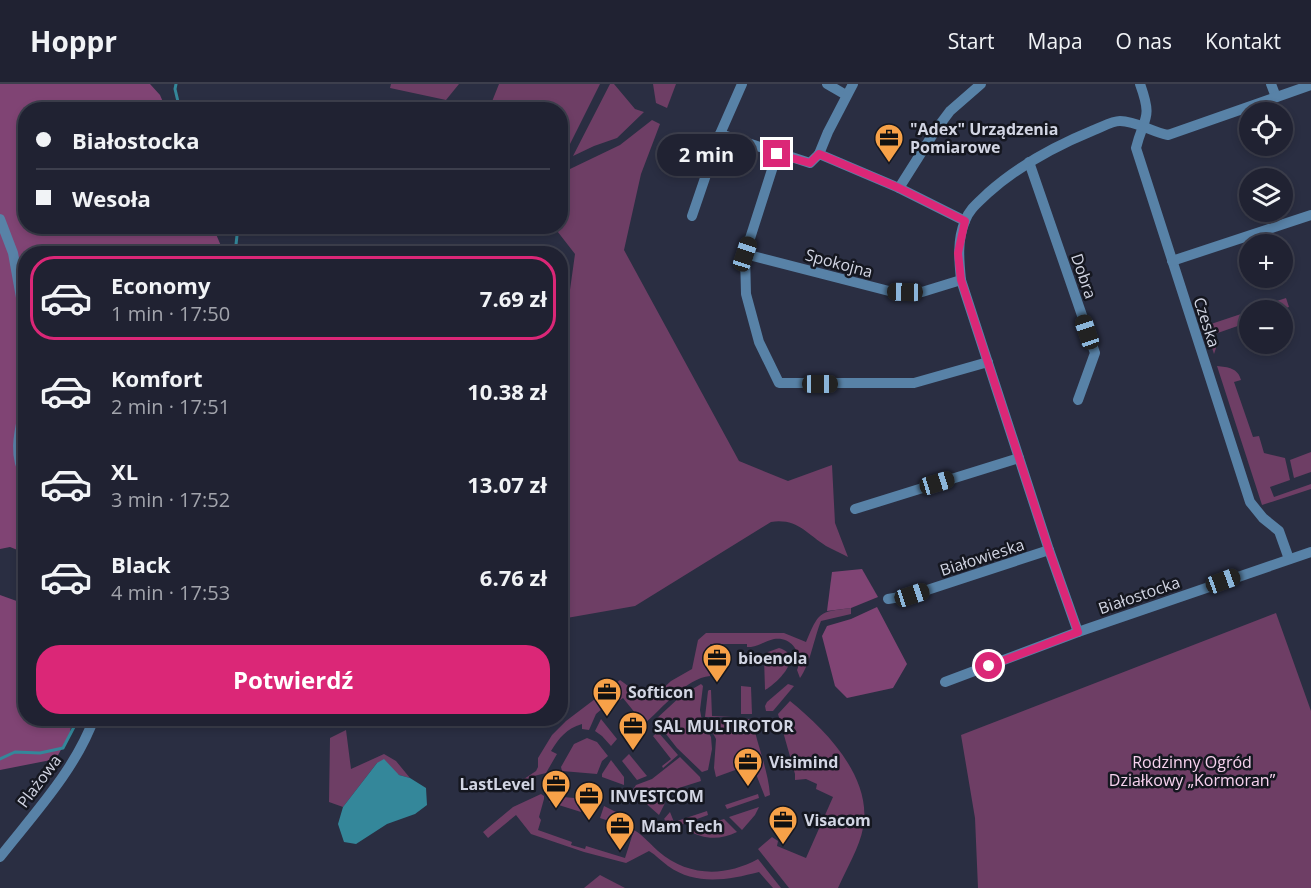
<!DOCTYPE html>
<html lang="pl">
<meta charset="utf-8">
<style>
body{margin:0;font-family:"Open Sans",sans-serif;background:#2d2f3e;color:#f1f3f6;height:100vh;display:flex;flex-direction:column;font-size:22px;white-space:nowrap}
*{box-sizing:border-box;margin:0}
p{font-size:20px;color:#a2a4ac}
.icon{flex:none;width:33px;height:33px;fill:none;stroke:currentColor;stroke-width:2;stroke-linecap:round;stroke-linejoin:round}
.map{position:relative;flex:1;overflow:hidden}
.details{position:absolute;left:18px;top:162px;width:550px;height:480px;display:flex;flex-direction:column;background:#202232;border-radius:24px;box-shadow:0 3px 9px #0003,0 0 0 2px #3d3f4d}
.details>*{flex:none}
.guide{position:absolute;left:18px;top:18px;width:550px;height:132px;border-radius:24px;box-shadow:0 3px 9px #0003,0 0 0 2px #3d3f4d;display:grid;align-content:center;height:132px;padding:0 18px;background:#202232}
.controls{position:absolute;left:1239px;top:18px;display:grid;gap:12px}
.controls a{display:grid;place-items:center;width:54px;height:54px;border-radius:50%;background:#202232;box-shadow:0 3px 9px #0003,0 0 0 2px #3d3f4d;font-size:30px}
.end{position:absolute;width:27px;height:27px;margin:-14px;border:8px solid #db2777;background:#fff;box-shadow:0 0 0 3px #fff}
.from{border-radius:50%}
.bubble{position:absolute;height:42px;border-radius:21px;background:#202232;box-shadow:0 3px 9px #0003,0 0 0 2px #3d3f4d;font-size:20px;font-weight:700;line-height:42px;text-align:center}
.car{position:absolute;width:18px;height:36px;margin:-18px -9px;border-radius:8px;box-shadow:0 0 4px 2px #0007;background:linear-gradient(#222 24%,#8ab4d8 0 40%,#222 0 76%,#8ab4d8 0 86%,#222 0)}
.guide b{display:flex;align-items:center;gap:21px;height:57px;font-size:22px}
.guide b+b{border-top:2px solid #3d3f4d}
.guide i{width:15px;height:15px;background:#f1f3f6}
ul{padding:10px 0 0;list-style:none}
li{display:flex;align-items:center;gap:18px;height:84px;margin:0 12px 9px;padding:0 6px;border:3px solid transparent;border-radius:24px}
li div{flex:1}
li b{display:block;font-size:22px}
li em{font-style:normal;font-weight:700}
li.selected{border-color:#db2777}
li>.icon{width:54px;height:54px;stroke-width:1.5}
.primary-button{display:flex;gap:12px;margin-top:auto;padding:12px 18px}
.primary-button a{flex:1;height:69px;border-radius:24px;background:#db2777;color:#fff;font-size:24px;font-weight:700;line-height:69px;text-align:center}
header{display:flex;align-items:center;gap:36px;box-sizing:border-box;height:84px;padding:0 30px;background:#202232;border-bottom:2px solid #3d3f4d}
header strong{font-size:28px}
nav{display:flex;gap:33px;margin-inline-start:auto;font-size:21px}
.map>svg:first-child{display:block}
.green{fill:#6e3e65}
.forest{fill:#804474}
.water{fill:#34879a}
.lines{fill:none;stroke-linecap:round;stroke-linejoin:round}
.stream{stroke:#34879a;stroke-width:3}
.minor{stroke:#5882a7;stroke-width:10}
.route{stroke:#db2777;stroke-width:8}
.labels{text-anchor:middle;stroke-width:5;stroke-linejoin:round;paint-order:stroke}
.poi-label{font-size:16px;font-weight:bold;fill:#d2d5e3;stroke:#151720;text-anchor:start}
.street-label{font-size:16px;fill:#d2d5e3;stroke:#151720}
.park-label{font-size:16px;fill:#f7d2ee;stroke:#151720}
</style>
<header>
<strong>Hoppr</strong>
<nav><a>Start</a><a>Mapa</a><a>O nas</a><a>Kontakt</a></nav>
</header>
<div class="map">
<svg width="1311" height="804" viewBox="0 0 1311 804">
<rect width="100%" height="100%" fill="#2a2e42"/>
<!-- green -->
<g class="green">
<polygon points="391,0 459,0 446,16 390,4"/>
<polygon points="499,0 600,0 561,78 561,26 489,25"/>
<polygon points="610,0 614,0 635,25 644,28 617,54 594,62 573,72"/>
<polygon points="653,0 676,0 667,24 656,19"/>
<path d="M652,36L660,40L641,90L624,166L739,377L788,397L832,381L835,439L848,473C841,469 833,466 826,462C807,450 797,434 771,438L635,522L561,535V226L568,220L575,170L554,143L561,142V97L570,85L620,61Z"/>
<polygon points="1286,214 1289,223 1280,226 1250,226"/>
<polygon points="1250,227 1249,238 1212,251 1216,264 1214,270 1205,242"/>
<path d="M1217,282C1228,283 1238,284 1241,296L1234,298L1253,353L1259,352L1264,369L1285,374L1290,396L1270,403L1274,413L1311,400V405L1262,421Z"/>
<polygon points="1311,368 1311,388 1294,394 1290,376"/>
<path d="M851,524V530L821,537C814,554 810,581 800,594L797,586C804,571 792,552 774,555C765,557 759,562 751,563H747V560H710V592C686,594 662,625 644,640L623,614L614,620L611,617L596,630L589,646L582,645V640C566,645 560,653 551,667L557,670L546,689L534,692L518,699L536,687L538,683V674L552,651L566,637L620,596L647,616L656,611L671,597L692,585L698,556L706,549H784L806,558C819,528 818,528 851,524Z"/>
<polygon points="1276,529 1311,627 1311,804 978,804 975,734 961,651"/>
<path d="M779,564C806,572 776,600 765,606L764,574L768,568Z"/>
<polygon points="701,600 703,602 700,626 702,637 711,653 712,665 708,686 702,688 677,664 655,636 682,611"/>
<polygon points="788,600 794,602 773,627 766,627 765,622 767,618"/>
<polygon points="741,602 751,603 752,630 741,630"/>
<polygon points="709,606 711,606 712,632 732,633 705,633 708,607"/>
<path d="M790,617C826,646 873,694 863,744C860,762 846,786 838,804H789L758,765L772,753L778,757L777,762L806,774L833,713L816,705L817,700L806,695L795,696V690L778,630Z"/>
<polygon points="601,635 617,655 611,662 602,652 595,647"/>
<path d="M752,635C757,661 768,685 770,711L765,713L756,690H754L749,681L716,693L714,684L716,655L706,636Z"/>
<polygon points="346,646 351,685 384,670 396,677 410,694 399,691 377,679 343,723 329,718 330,654"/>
<polygon points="658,648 678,671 663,684 662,682 671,675 653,652"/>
<polygon points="587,654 597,658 608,672 602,677 597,690 562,687 561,683 574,660"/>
<polygon points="629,670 647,692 637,696 622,677"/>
<polygon points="680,673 700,693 701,697 663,709 665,719 659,731 632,707 636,701 652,695"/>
<polygon points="611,676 624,693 624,701 602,693 602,690"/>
<path d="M541,710L544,712V715L539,733L541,736L538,746L572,758L571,761L585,765L586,762L625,774L634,746C644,752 650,760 658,767C688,793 725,793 758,775L781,804H773L759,788C728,796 696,802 668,782C661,777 656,771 649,767L626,779L584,768L531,750L516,731L488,754L483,748L513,723Z"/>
<polygon points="758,710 759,714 727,725 725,721"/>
<polygon points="563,713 586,715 581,728 549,718 550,715"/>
<polygon points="604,722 622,731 634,743 633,745 600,734"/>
<polygon points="759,723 755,731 742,746 729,733"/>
<polygon points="707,727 708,731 675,743 672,743 664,735 670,728 674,738"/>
<path d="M724,735L737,748C721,756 703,756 688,746Z"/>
<polygon points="600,791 625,804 584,804"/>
</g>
<!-- forest -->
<g class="forest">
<polygon points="0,0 150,0 160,11 166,25 26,26 26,142 213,143 224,169 26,170 25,469 10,463 0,465"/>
<polygon points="862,485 878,513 851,524 827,527 832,488"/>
<polygon points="0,511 25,520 26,634 72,635 70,649 56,675 0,686"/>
<polygon points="877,523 907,580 893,604 847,614 835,602 822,552 827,542 851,535"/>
</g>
<!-- water -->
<polygon class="water" points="384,675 399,691 410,694 426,704 427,721 415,730 387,740 356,760 344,758 338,740 343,723 377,679"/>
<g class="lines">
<!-- stream -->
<g class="stream">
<polyline points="176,0 175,5 180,26"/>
<polyline points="235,170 238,142"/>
<polyline points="0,675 15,668 40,669 63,664 75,641 75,634"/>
</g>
<!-- minor -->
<g class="minor">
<polyline points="827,0 846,11"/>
<path d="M1140,0C1153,36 1144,32 1136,64L1250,418L1263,434L1279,447L1289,475"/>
<polyline points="1271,0 1276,13"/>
<polyline points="720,50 810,79 819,70 899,104 965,137"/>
<polyline points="777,70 745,170 746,210 759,258 779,299 914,299 988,278"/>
<polyline points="819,70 828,48 853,0"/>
<polyline points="1029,78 1095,269 1078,316"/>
<polyline points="899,104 935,47 950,27 981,0"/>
<polyline points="692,132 720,50 742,0"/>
<polyline points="0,135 13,169 26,241"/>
<polyline points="745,170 889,207 922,208 961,196"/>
<polyline points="1172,177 1311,131"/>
<path d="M26,316C21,342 11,369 26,393"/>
<polyline points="855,425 1019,374"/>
<polyline points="888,515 912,511 1049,466"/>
<path d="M1078,548L1049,466L961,196C959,176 957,156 965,137C969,125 979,118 988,109C1019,81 1055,62 1094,46C1102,43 1112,37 1120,37C1136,37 1152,48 1168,51L1311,1"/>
<polyline points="945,598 1078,548 1311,468"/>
<path d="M0,773C33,731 76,685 94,634"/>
</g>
</g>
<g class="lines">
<!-- route -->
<polyline class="route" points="777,70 810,79 819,70 899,104 965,137 958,169 961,196 1049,466 1078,548 989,582"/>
</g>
<!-- icons -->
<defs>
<g id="office-pin" transform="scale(1.5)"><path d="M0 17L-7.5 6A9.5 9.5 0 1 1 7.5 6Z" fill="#f7a148" stroke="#151720"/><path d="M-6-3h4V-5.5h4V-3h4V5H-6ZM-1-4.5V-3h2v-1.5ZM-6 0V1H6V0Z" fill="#111"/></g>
</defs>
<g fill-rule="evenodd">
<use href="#office-pin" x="889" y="54"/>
<use href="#office-pin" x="717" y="574"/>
<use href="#office-pin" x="607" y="608"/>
<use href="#office-pin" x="633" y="642"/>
<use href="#office-pin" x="748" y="678"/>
<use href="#office-pin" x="556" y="700"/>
<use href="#office-pin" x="589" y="712"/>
<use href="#office-pin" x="783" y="736"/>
<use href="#office-pin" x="620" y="742"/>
</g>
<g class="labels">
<!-- poi labels -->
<g class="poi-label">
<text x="910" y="51">"Adex" Urządzenia<tspan x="910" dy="18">Pomiarowe</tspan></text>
<text x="738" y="580">bioenola</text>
<text x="628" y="614">Softicon</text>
<text x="654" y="648">SAL MULTIROTOR</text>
<text x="769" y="684">Visimind</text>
<text x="535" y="706" text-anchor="end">LastLevel</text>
<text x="610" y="718">INVESTCOM</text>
<text x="804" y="742">Visacom</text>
<text x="641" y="748">Mam Tech</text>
</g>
<!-- street labels -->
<g class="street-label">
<text transform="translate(839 179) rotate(15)" y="6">Spokojna</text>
<text transform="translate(1084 192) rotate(71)" y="6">Dobra</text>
<text transform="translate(1207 238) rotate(72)" y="6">Czeska</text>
<text transform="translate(982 473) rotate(-18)" y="6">Białowieska</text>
<text transform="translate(1139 511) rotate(-19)" y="6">Białostocka</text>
<text transform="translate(39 697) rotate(-53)" y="6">Plażowa</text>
</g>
<!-- park labels -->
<g class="park-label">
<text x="1192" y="684">Rodzinny Ogród<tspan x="1192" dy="18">Działkowy „Kormoran”</tspan></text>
</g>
</g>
</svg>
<div class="controls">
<a><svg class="icon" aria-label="locate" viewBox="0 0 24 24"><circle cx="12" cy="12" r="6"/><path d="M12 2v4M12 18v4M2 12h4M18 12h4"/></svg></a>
<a><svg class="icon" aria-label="layers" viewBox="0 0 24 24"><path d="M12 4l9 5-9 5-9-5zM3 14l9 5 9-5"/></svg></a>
<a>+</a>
<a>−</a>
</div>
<i class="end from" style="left:989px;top:582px"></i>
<i class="end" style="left:777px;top:70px"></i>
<div class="bubble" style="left:657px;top:50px;width:99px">2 min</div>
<i class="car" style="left:745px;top:170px;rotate:18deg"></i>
<i class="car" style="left:905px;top:208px;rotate:271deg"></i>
<i class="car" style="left:1087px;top:248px;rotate:341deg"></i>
<i class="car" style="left:820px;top:300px;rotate:90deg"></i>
<i class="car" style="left:937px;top:399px;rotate:73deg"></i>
<i class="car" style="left:1223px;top:497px;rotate:70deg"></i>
<i class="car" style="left:912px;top:511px;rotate:72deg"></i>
<div class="guide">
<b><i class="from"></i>Białostocka</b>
<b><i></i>Wesoła</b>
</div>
<section class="details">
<ul>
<li class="selected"><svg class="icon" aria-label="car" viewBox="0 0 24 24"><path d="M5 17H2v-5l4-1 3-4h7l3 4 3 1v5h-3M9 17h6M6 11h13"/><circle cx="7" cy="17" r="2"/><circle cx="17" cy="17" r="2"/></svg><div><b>Economy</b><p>1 min · 17:50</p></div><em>7.69 zł</em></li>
<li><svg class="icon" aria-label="car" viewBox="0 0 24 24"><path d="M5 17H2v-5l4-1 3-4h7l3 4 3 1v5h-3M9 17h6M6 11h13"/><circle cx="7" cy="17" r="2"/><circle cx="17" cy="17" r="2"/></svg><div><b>Komfort</b><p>2 min · 17:51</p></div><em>10.38 zł</em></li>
<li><svg class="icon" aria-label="car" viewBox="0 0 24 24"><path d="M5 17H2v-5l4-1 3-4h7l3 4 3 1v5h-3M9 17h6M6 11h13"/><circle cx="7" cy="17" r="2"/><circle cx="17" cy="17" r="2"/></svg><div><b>XL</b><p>3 min · 17:52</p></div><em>13.07 zł</em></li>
<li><svg class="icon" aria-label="car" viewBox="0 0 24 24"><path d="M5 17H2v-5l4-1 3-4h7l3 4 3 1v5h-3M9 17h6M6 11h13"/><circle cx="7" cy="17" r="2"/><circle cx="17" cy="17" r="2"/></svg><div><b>Black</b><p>4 min · 17:53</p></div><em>6.76 zł</em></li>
</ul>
<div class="primary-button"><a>Potwierdź</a></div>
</section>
</div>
